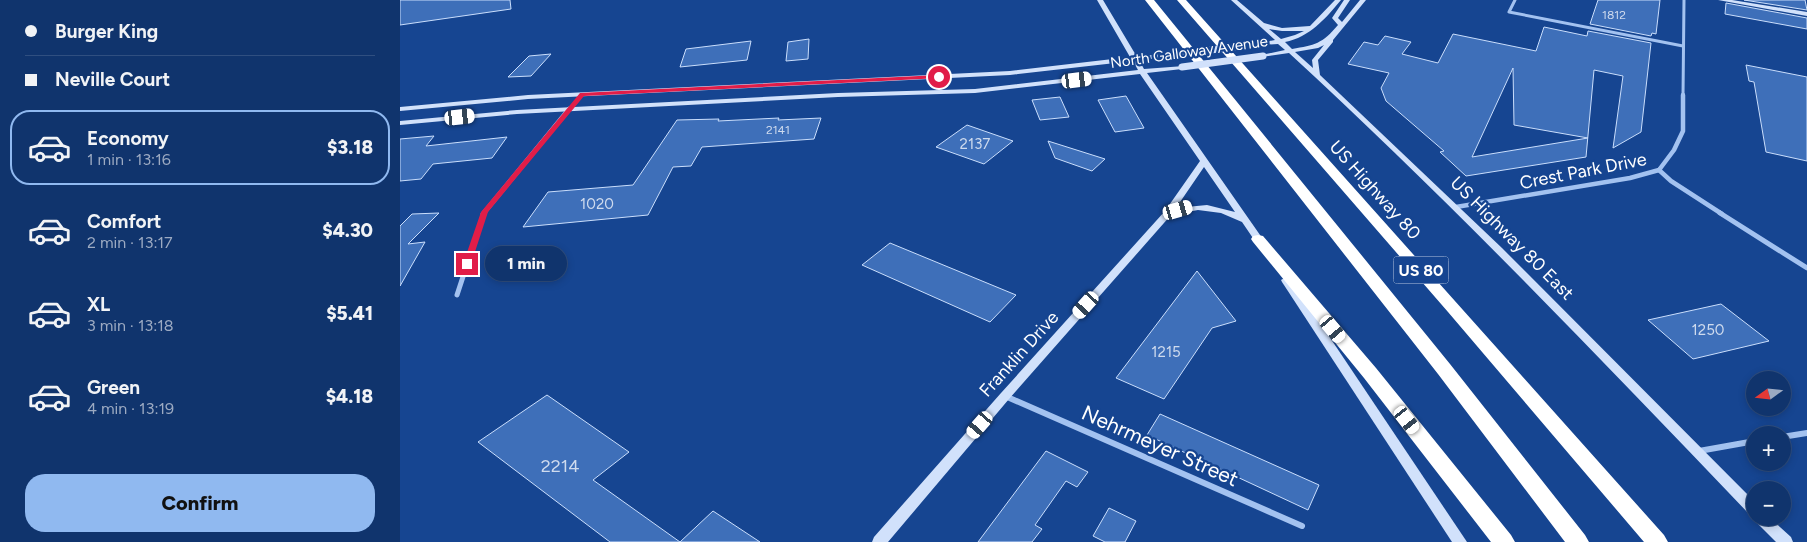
<!DOCTYPE html>
<meta charset="utf-8">
<style>
body{margin:0;font-family:Figtree,sans-serif;background:#1e3f75;color:#f1f3f6;height:100vh;display:flex;flex-direction:column;font-size:19px;white-space:nowrap}
*{box-sizing:border-box;margin:0}
p{font-size:16px;color:#9caac2}
.icon{flex:none;width:28px;height:28px;fill:none;stroke:currentColor;stroke-width:2;stroke-linecap:round;stroke-linejoin:round}
.map{position:relative;flex:1;overflow:hidden}
.side{display:flex;flex-direction:column;background:#10346d;width:400px}
.side>*{flex:none}
.hud{display:grid;align-content:center;height:110px;padding:0 25px;background:#10346d}
.needle{width:32px;rotate:255deg}
.tools{position:absolute;left:1346px;top:371px;display:grid;gap:10px}
.tools a{display:grid;place-items:center;width:45px;height:45px;border-radius:50%;background:#10346d;box-shadow:0 2px 8px #0003,0 0 0 1px #304f80;font-size:25px}
.end{position:absolute;width:22px;height:22px;margin:-11px;border:6px solid #e11d48;background:#fff;box-shadow:0 0 0 2px #fff}
.from{border-radius:50%}
.bubble{position:absolute;height:35px;border-radius:18px;background:#10346d;box-shadow:0 2px 8px #0003,0 0 0 1px #304f80;font-size:16px;font-weight:800;line-height:35px;text-align:center}
.car{position:absolute;width:15px;height:30px;margin:-15px -8px;border-radius:6px;box-shadow:0 0 4px 1px #0007;background:linear-gradient(#fff 24%,#345 0 40%,#fff 0 76%,#345 0 86%,#fff 0)}
.hud b{display:flex;align-items:center;gap:18px;height:48px;font-size:19px}
.hud b+b{border-top:1px solid #304f80}
.hud i{width:12px;height:12px;background:#f1f3f6}
ul{padding:0;list-style:none}
li{display:flex;align-items:center;gap:15px;height:75px;margin:0 10px 8px;padding:0 15px;border:2px solid transparent;border-radius:20px}
li div{flex:1}
li b{display:block;font-size:19px}
li em{font-style:normal;font-weight:800}
li.current{border-color:#90b9f0}
li>.icon{width:45px;height:45px;stroke-width:1.5}
.primary-button{display:flex;gap:10px;margin-top:auto;padding:10px 25px}
.primary-button a{flex:1;height:58px;border-radius:20px;background:#90b9f0;color:#111;font-size:20px;font-weight:800;line-height:58px;text-align:center}
main{display:flex;flex:1;min-height:0}
.map>svg:first-child{display:block}
.building{fill:#3e6fb9;stroke:#cadefc;fill-rule:evenodd}
.lines{fill:none;stroke-linecap:round;stroke-linejoin:round}
.street-far3{stroke:#a3c2f0;stroke-width:3}
.street-far2{stroke:#a3c2f0;stroke-width:4.5}
.street-far1{stroke:#a3c2f0;stroke-width:5}
.street{stroke:#a3c2f0;stroke-width:6}
.secondary{fill:#d1e1fb;fill-rule:evenodd}
.highway{fill:#fff;fill-rule:evenodd}
.secondary-bridge{stroke:#d1e1fb;stroke-width:7}
.route{fill:#e11d48}
.labels{text-anchor:middle;stroke-width:4.5;stroke-linejoin:round;paint-order:stroke}
.far-number-label{font-size:12px;fill:#cfdbee}
.far-street-label{font-size:15px;fill:#fff;stroke:#164591}
.number-label{font-size:15px;fill:#cfdbee}
.shield{fill:#164591;stroke:#b9c7de;stroke-width:1}
.shield-label{font-size:16px;font-weight:bold;fill:#fff}
.street-label{font-size:18px;fill:#fff;stroke:#164591}
.near-number-label{font-size:18px;fill:#cfdbee}
.near-street-label{font-size:21px;fill:#fff;stroke:#164591}
</style>
<main>
<section class="side">
<div class="hud">
<b><i class="from"></i>Burger King</b>
<b><i></i>Neville Court</b>
</div>
<ul>
<li class="current"><svg class="icon" aria-label="car" viewBox="0 0 24 24"><path d="M5 17H2v-5l4-1 3-4h7l3 4 3 1v5h-3M9 17h6M6 11h13"/><circle cx="7" cy="17" r="2"/><circle cx="17" cy="17" r="2"/></svg><div><b>Economy</b><p>1 min · 13:16</p></div><em>$3.18</em></li>
<li><svg class="icon" aria-label="car" viewBox="0 0 24 24"><path d="M5 17H2v-5l4-1 3-4h7l3 4 3 1v5h-3M9 17h6M6 11h13"/><circle cx="7" cy="17" r="2"/><circle cx="17" cy="17" r="2"/></svg><div><b>Comfort</b><p>2 min · 13:17</p></div><em>$4.30</em></li>
<li><svg class="icon" aria-label="car" viewBox="0 0 24 24"><path d="M5 17H2v-5l4-1 3-4h7l3 4 3 1v5h-3M9 17h6M6 11h13"/><circle cx="7" cy="17" r="2"/><circle cx="17" cy="17" r="2"/></svg><div><b>XL</b><p>3 min · 13:18</p></div><em>$5.41</em></li>
<li><svg class="icon" aria-label="car" viewBox="0 0 24 24"><path d="M5 17H2v-5l4-1 3-4h7l3 4 3 1v5h-3M9 17h6M6 11h13"/><circle cx="7" cy="17" r="2"/><circle cx="17" cy="17" r="2"/></svg><div><b>Green</b><p>4 min · 13:19</p></div><em>$4.18</em></li>
</ul>
<div class="primary-button"><a>Confirm</a></div>
</section>
<div class="map">
<svg width="1407" height="542" viewBox="0 0 1407 542">
<rect width="100%" height="100%" fill="#164591"/>
<!-- building -->
<g class="building">
<polygon points="0,0 110,0 111,9 0,25"/>
<polygon points="1198,0 1260,0 1256,34 1252,33 1251,36 1190,24"/>
<polygon points="1344,0 1405,0 1407,10"/>
<polygon points="1326,3 1407,18 1407,29 1325,14"/>
<path d="M1144,27L1187,36L1188,31L1251,43L1241,132L1213,148L1223,76L1194,70L1186,157L1066,176L1040,152L1044,151L986,101L981,88L989,73L948,64L964,42L978,45L985,36L1011,42L1002,54L1038,63L1053,34L1136,51ZM1113,68L1114,125L1188,138L1072,157Z"/>
<polygon points="409,39 408,59 386,61 388,42"/>
<polygon points="351,41 347,60 280,67 286,49"/>
<polygon points="151,54 131,76 108,77 129,56"/>
<polygon points="1346,65 1407,77 1407,161 1366,152 1354,82 1349,81"/>
<polygon points="726,96 744,128 715,132 698,100"/>
<polygon points="660,97 669,117 640,120 632,100"/>
<polygon points="379,118 378,120 421,118 414,139 302,147 291,166 273,167 248,215 123,227 148,192 233,185 277,120 319,119 318,121"/>
<polygon points="567,125 613,141 584,164 536,147"/>
<polygon points="34,136 26,146 107,137 92,158 33,164 21,179 0,181 0,139"/>
<polygon points="648,141 705,159 692,171 655,158"/>
<polygon points="39,213 8,244 25,242 0,286 0,226 12,214"/>
<polygon points="490,243 616,295 590,322 462,265"/>
<polygon points="797,271 836,321 812,328 764,399 716,378"/>
<polygon points="1321,304 1369,341 1293,359 1248,320"/>
<polygon points="147,395 229,452 193,480 280,542 313,511 360,542 210,542 78,442"/>
<polygon points="760,414 919,485 908,510 747,435"/>
<polygon points="646,451 688,472 677,487 666,481 635,525 642,529 632,542 578,542"/>
<polygon points="709,508 736,521 725,542 705,542 693,536"/>
</g>
<g class="lines">
<!-- street-far3 -->
<g class="street-far3">
<polyline points="1115,0 1109,12 1283,46"/>
<polyline points="1283,96 1284,0"/>
</g>
<!-- street-far2 -->
<g class="street-far2">
<polyline points="1259,170 1271,181 1322,214"/>
<polyline points="1056,207 1230,178 1259,170 1274,150 1283,131 1283,95"/>
<polyline points="83,214 169,109"/>
</g>
<!-- street-far1 -->
<g class="street-far1">
<polyline points="1320,213 1407,268"/>
<polyline points="57,295 84,213"/>
</g>
<!-- street -->
<g class="street">
<polyline points="605,396 902,526"/>
<polyline points="1382,437 1407,433"/>
<polyline points="1299,451 1355,441"/>
</g>
<!-- secondary -->
<g class="secondary">
<path d="M697,0H703L737,57L768,53L771,55L768,57L739,60L744,69L784,66L785,67L782,69L747,73L867,245L862,248L859,247L842,222L821,213L798,210L771,215L609,399L488,542H472L474,537L601,393L765,211L800,161L740,74L575,93L438,97L117,114L0,125V121L117,110L438,93L575,89L738,70L733,61L610,75L128,99L0,111V107L128,95L610,71L730,57ZM804,167L835,212L807,205L776,208Z"/>
<path d="M831,0H837L864,23L882,28L910,26L935,0H941C925,19 910,37 885,42L892,49C915,45 922,44 938,25L932,18L944,0H950L938,18L942,22L960,0H966L933,40V42L918,60L920,75L1102,248L1355,502V518H1370L1391,537L1393,542H1376L1356,522L1355,517L1350,515C1200,358 1049,200 889,53L861,57V55L885,50L878,44L859,45V43L875,40ZM869,29L882,31H904L895,35L881,39ZM924,45L912,60L913,68L895,52L918,48Z"/>
<polygon points="1318,0 1332,0 1407,12 1407,16"/>
<polygon points="886,277 890,278 1067,542 1052,542 882,282 881,280"/>
</g>
<!-- highway -->
<g class="highway">
<polygon points="745,0 754,0 1050,364 1185,535 1189,542 1165,542 1038,374"/>
<polygon points="777,0 786,0 1264,535 1268,542 1244,542 1048,312"/>
<polygon points="858,235 863,236 976,368 1111,535 1115,542 1091,542 964,378 853,242 851,239 853,236"/>
</g>
<!-- secondary-bridge -->
<g class="secondary-bridge">
<polyline points="768,55 861,44"/>
<polyline points="782,67 863,56"/>
</g>
</g>
<!-- route -->
<polygon class="route" points="539,75 541,78 184,96 88,212 71,264 67,267 63,264 81,212 180,93"/>
<g class="labels">
<!-- far-number labels -->
<g class="far-number-label">
<text x="1214" y="19">1812</text>
<text x="378" y="134">2141</text>
</g>
<!-- far-street labels -->
<g class="far-street-label">
<text transform="translate(789 52) rotate(-8)" y="5">North Galloway Avenue</text>
</g>
<!-- number labels -->
<g class="number-label">
<text x="575" y="149">2137</text>
<text x="197" y="209">1020</text>
<text x="1308" y="335">1250</text>
<text x="766" y="357">1215</text>
</g>
<!-- shield labels -->
<rect class="shield" x="993.5" y="256.5" width="55" height="27" rx="4"/>
<g class="shield-label">
<text x="1021" y="276">US 80</text>
</g>
<!-- street labels -->
<g class="street-label">
<text transform="translate(1183 171) rotate(-11)" y="6">Crest Park Drive</text>
<text transform="translate(975 190) rotate(48)" y="6">US Highway 80</text>
<text transform="translate(1112 238) rotate(45)" y="6">US Highway 80 East</text>
<text transform="translate(619 354) rotate(-48)" y="6">Franklin Drive</text>
</g>
<!-- near-number labels -->
<g class="near-number-label">
<text x="160" y="472">2214</text>
</g>
<!-- near-street labels -->
<g class="near-street-label">
<text transform="translate(760 446) rotate(24)" y="7">Nehrmeyer Street</text>
</g>
</g>
</svg>
<div class="tools">
<a><svg class="needle" viewBox="-14 -14 28 28"><path d="M0-13l5 13h-10z" fill="#e53935"/><path d="M0 13l5-13h-10z" fill="#9caac2"/></svg></a>
<a>+</a>
<a>−</a>
</div>
<i class="end from" style="left:539px;top:77px"></i>
<i class="end" style="left:67px;top:264px"></i>
<div class="bubble" style="left:85px;top:246px;width:82px">1 min</div>
<i class="car" style="left:677px;top:80px;rotate:83deg"></i>
<i class="car" style="left:60px;top:117px;rotate:84deg"></i>
<i class="car" style="left:778px;top:210px;rotate:74deg"></i>
<i class="car" style="left:686px;top:305px;rotate:222deg"></i>
<i class="car" style="left:933px;top:329px;rotate:140deg"></i>
<i class="car" style="left:1007px;top:420px;rotate:141deg"></i>
<i class="car" style="left:580px;top:425px;rotate:221deg"></i>
</div>
</main>
